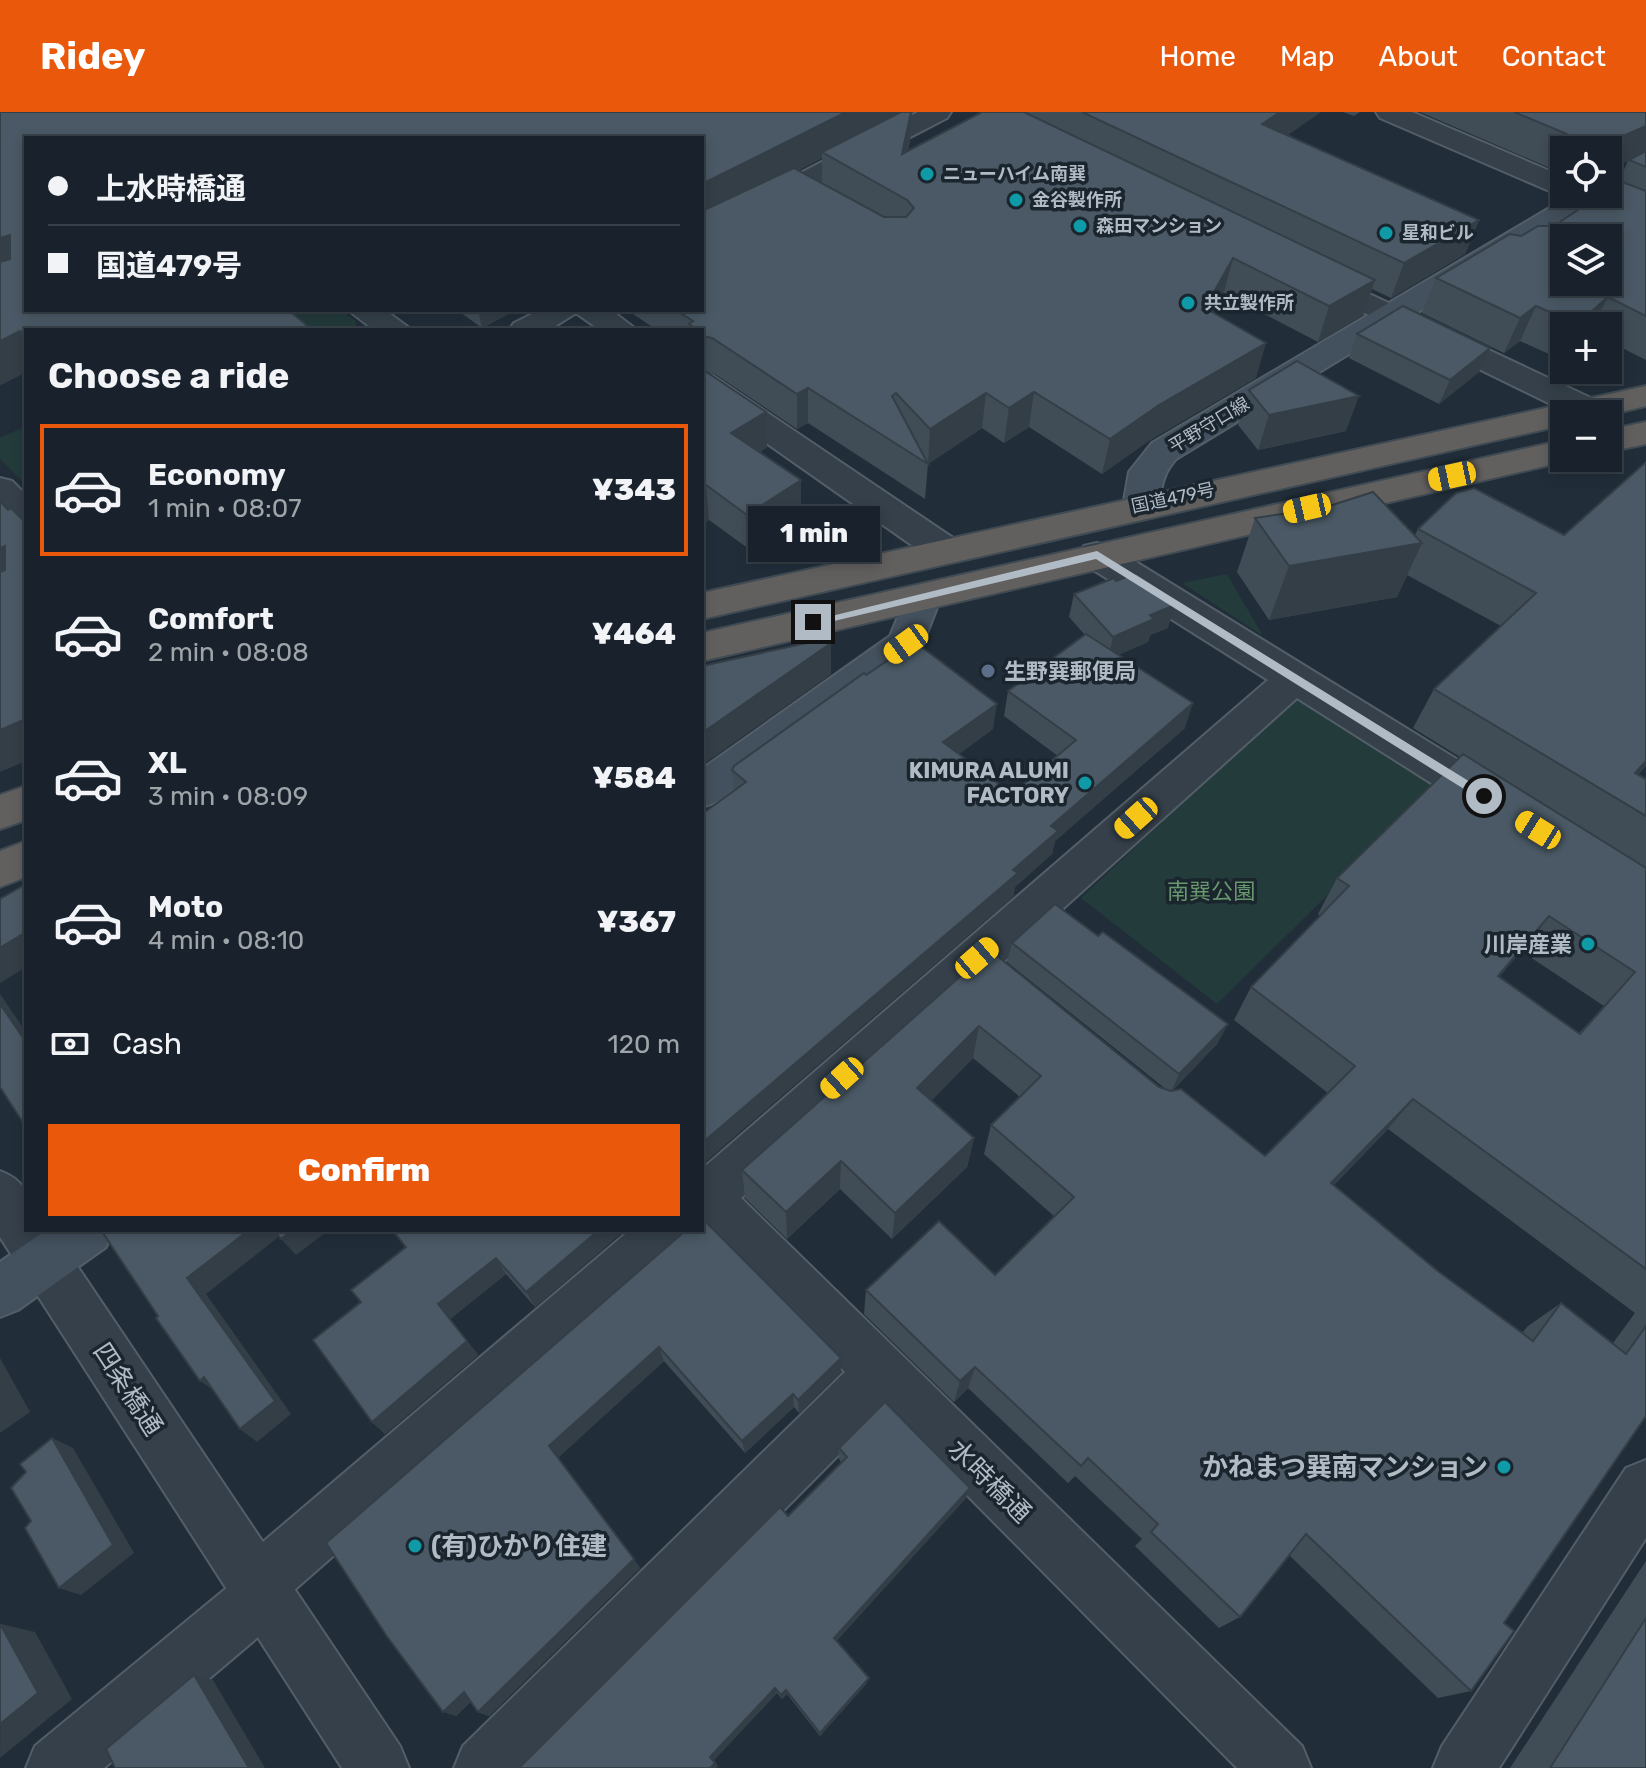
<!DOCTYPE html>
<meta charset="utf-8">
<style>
body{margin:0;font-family:Rubik,"Noto Sans JP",sans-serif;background:#222a34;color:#f1f3f6;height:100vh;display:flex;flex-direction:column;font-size:30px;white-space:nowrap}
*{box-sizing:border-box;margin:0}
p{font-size:26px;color:#9fa4a9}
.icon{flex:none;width:44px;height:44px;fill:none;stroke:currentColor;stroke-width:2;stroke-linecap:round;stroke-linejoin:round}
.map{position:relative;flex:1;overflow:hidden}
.details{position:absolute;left:24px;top:216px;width:680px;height:904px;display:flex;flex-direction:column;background:#19222c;border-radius:0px;box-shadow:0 4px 12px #0003,0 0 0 2px #373f48}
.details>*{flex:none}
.hud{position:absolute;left:24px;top:24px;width:680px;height:176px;border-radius:0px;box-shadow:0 4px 12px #0003,0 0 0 2px #373f48;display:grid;align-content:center;height:176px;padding:0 24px;background:#19222c}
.tools{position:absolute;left:1550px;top:24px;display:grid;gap:16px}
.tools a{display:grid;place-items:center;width:72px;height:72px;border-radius:0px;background:#19222c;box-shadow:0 4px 12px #0003,0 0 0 2px #373f48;font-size:40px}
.end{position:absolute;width:36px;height:36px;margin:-18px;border:10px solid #b0bbc6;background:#111;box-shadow:0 0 0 4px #111}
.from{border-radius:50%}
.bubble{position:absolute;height:56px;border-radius:0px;background:#19222c;box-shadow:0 4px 12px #0003,0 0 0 2px #373f48;font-size:26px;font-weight:800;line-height:56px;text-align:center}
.car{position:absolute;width:24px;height:48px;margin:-24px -12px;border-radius:10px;box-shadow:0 0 6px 2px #0007;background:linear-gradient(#f5c518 24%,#345 0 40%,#f5c518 0 76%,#345 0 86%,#f5c518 0)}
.hud b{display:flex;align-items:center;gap:28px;height:76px;font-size:30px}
.hud b+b{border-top:2px solid #373f48}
.hud i{width:20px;height:20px;background:#f1f3f6}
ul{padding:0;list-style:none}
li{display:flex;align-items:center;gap:24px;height:132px;margin:0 16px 12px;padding:0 8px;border:4px solid transparent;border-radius:0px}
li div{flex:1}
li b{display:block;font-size:30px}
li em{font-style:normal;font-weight:800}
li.current{border-color:#ea580c}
li>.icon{width:72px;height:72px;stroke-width:1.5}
h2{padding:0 24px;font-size:36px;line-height:96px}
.pay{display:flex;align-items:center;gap:20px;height:88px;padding:0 24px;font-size:30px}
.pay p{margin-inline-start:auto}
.primary-button{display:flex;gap:16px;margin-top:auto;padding:16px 24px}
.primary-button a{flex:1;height:92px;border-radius:0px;background:#ea580c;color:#fff;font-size:32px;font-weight:800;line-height:92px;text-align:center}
header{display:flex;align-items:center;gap:48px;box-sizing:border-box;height:112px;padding:0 40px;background:#ea580c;color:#fff}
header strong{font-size:38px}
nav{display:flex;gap:44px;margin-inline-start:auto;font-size:28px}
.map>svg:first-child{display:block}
.green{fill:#233b3b}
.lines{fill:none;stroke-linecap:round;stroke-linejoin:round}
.minor-casing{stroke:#535e68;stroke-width:4}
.tertiary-casing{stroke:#535e68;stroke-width:4}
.secondary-casing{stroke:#535e68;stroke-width:4}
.trunk-casing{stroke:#404b54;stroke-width:4}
.minor{fill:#35404a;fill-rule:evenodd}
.tertiary{fill:#35404a;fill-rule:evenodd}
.secondary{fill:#43505d;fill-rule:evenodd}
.trunk{fill:#62605e;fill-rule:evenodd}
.wall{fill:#404d57;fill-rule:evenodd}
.shaded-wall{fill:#343e47}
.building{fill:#4a5965;stroke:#343e47;stroke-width:2;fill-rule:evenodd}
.route{fill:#b0bbc6}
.culture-dot{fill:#0f9aa8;stroke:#1a252e;stroke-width:3}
.service-dot{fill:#5c6f8a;stroke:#1a252e;stroke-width:3}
.labels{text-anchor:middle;stroke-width:7;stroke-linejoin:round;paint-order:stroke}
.far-poi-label{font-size:18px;font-weight:bold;fill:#b0bbc6;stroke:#1a252e;text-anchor:start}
.far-street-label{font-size:18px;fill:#b0bbc6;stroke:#1a252e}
.poi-label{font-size:22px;font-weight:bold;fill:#b0bbc6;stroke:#1a252e;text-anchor:end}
.park-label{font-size:22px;fill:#67976c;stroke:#1a252e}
.near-street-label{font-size:26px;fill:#b0bbc6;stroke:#1a252e}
.near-poi-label{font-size:26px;font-weight:bold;fill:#b0bbc6;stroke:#1a252e;text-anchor:end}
</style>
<header>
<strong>Ridey</strong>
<nav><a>Home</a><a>Map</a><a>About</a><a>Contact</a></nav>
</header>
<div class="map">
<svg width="1646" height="1656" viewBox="0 0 1646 1656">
<rect width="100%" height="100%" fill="#212e3a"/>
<!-- green -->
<g class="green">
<polygon points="286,198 340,198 356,209 355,218 288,218"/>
<polygon points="26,314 26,373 0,347 0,326"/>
<polygon points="1227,462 1263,524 1182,471"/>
<polygon points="1297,584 1439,673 1217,892 1081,786"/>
</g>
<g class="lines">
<!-- minor casing -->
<g class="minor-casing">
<g id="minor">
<polygon points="918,0 951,0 947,6 702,133 702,112"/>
<polygon points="1376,0 1412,0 1564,65 1564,82 1570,82 1554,81 1380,6"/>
<polygon points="348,198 385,198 412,218 374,218"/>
<polygon points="540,198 611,198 637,218 600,218 576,201 549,218 509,218 514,211"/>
<polygon points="702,261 713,264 959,430 964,439 959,448 946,451 933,448 702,286"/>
<polygon points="0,366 12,369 26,383 26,416 14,412 0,398"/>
<polygon points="1097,431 1110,434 1510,680 1516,691 1510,702 1495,707 1480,702 1297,586 741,1086 1302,1634 1311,1656 1237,1656 883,1298 528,1656 454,1656 463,1634 845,1260 702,1115 702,1057 1268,568 1084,452 1079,443 1084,434"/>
<polygon points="630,1118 693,1118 686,1135 292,1480 284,1503 104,1656 26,1656 35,1634 229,1474 237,1452"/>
<polygon points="1646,1348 1646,1426 1499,1656 1433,1656 1442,1634 1626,1356"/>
</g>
</g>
<!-- tertiary casing -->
<g class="tertiary-casing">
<g id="tertiary">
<polygon points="1312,155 1610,295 1615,302 1608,310 1608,302 1571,302 1301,170 1297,164 1301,158"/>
<path d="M0,1059C33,1072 26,1087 26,1118H53L400,1634L409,1656H342L0,1125Z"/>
</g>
</g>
<!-- secondary casing -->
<g class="secondary-casing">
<g id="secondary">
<path d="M1573,82H1607L1603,88L1176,347C1156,370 1166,381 1152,402L1140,406L1128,402L1123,394L1129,360L1152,331Z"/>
<polygon points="923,472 936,476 941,485 919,542 716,690 702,695 702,657 890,524 910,476"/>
<polygon points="46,1118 113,1118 106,1135 18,1198 0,1205 0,1150"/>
</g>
</g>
<!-- trunk casing -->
<g class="trunk-casing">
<g id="trunk">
<polygon points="1646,274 1646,294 1608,303 1564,302 1564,313 702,507 702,481"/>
<polygon points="1646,310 1646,332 1608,340 1608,318"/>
<polygon points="1564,328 1564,346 1576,347 702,549 702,521"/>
<polygon points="26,674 26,708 0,717 0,683"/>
<polygon points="26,729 26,765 0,775 0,739"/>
</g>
</g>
<!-- minor -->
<use href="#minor" class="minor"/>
<!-- tertiary -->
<use href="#tertiary" class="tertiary"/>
<!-- secondary -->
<use href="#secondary" class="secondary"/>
<!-- trunk -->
<use href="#trunk" class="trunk"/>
</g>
<!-- wall -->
<g class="wall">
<path d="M0,0H912L910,29L908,38L1027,1V0H1321L1287,23L1479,108L1465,142L1391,186L1372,177L1363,203L1318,230L1224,181L1213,200L1256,266L1150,328L1102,362L1029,315L1004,331L982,316L928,352L925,387L808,311L797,317L715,262L707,260L767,335L760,340L801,403L749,437L709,408L702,412V218H657L627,198H702V26H26V260L0,273ZM822,46V71L799,58Z"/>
<polygon points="1343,0 1360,0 1354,4"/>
<polygon points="1420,0 1646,0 1646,248 1608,229 1608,214 1564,214 1564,243 1560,247 1520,229 1504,241 1422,201 1436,166 1521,124 1554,114 1618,70 1628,49 1617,54 1608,73 1608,38 1564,38 1564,62"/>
<polygon points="457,198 516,198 482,216"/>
<polygon points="1357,222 1479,260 1439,292 1349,246"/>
<polygon points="1249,278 1346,319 1258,338 1238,313"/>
<path d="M1255,406L1415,423L1418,417L1564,423L1638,663L1646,667V1304L1504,1511L1471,1579L1438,1586L1289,1443L1240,1505L1219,1516L1135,1434L1142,1427L1075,1364L1068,1371L968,1276L954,1290L864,1202L866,1178L995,1163L1055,1105L984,1042L991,1013L1020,985L973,946L931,989L974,1026L967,1055L892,1127L840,1077L787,1127L745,1086L742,1058L990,838L1159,975L1167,978L1007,850L1012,831L1218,931L1172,979L1265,1044L1328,981L1234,908L1251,875L1320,804L1318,802L1337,766L1460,645L1413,616L1434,577L1501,514L1407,463L1397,485L1269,508L1237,460ZM1521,839L1604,894L1579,921L1499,865ZM1388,1017L1635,1201L1613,1231L1561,1191L1528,1214L1522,1221L1439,1160L1334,1073Z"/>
<polygon points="1074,482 1168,516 1150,523 1148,530 1118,543 1185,616 1055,729 1052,742 1015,775 1013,785 734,679 732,658 866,563 993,617 959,642 1012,682 1058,644 1004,604 1008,579 1085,523 1069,505"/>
<polygon points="831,531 831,562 705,651 702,648 702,554"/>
<polygon points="391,1118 625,1118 535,1195 506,1162 450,1207 478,1243 385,1322 372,1310 361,1190 405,1135"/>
<polygon points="684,1120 841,1260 799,1301 794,1295 745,1341 664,1249 558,1345 640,1456 489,1604 478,1600 470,1590 456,1604 386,1523"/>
<polygon points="839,1336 970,1376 966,1386 836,1529 867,1571 820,1624 787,1582 782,1587 777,1581 714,1648 718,1654 519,1656 788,1404 841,1350 839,1347"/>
<polygon points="1646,1449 1646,1656 1510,1656"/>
</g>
<!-- shaded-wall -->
<g class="shaded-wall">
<polygon points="846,0 912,0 910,29 900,77 822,40 822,46 702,109 702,72"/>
<polygon points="1280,0 1321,0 1253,47 1262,12"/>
<polygon points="1646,14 1646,41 1617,54 1622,44 1623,24"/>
<polygon points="1479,108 1465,142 1391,186 1404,151"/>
<polygon points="10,123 26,154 0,166 0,126"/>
<polygon points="1233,146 1224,181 1196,231 1205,196"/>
<polygon points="1375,168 1363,203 1318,230 1329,194"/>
<polygon points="1608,185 1593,214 1576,214 1577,212"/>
<polygon points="1536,194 1520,229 1504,241 1520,206"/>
<polygon points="478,198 516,198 482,216"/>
<polygon points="20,219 26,230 26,260 0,273 0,229"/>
<polygon points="1266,231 1256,266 1150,328 1102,362 1110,327 1159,293"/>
<polygon points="1490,236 1479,260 1439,292 1450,268"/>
<polygon points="808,276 808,311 797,317 797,282"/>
<polygon points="1034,280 1029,315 1004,331 1009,296"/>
<polygon points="986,281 982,316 928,352 930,317"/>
<polygon points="1359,284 1346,319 1258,338 1269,303"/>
<polygon points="766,300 767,335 734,356 731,321"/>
<polygon points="801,368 801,403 749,437 747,403"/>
<polygon points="706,373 709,408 702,412 702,376"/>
<polygon points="1422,431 1397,485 1269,508 1289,454"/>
<polygon points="5,434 26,467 0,481 0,436"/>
<polygon points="1175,493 1168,516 1150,523 1148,530 1108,547 1113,525 1150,503"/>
<polygon points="831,531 831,562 705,651 702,621"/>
<polygon points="1193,591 1185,616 1055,729 1052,742 1015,775 1013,785 702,1053 702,1031 1013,758 1051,714"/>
<polygon points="997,592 993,617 941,655 943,630"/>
<polygon points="26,607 26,649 0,660 0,618"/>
<polygon points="1646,649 1646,654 1617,687 1635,661"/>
<polygon points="1549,804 1521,839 1471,897 1498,864"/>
<polygon points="26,820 26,855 0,871 0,836"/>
<polygon points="0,882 26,920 26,930 0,892"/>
<polygon points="1228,912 1218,931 1171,980 1179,962"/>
<polygon points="979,914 973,946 913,1007 917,976"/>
<polygon points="1413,987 1388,1017 1309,1098 1331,1071"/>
<polygon points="974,1026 967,1055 892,1127 895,1101"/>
<polygon points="841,1049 840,1077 787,1127 786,1100"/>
<polygon points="249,1118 276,1118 281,1123 206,1182 291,1302 257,1330 240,1317 187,1166"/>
<polygon points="292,1118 329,1118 296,1143 281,1127"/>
<polygon points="599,1118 625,1118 535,1195 526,1180"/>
<polygon points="496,1146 506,1162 449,1208 438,1192"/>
<polygon points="467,1229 478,1243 385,1322 372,1310"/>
<polygon points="659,1235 664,1249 558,1346 549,1334"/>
<polygon points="0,1246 30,1300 0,1321"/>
<polygon points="841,1246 841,1260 799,1301 798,1288"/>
<polygon points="975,1255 968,1276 954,1290 960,1269"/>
<polygon points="204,1265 219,1282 200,1269"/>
<polygon points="793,1282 794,1295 745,1341 742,1329"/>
<polygon points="52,1326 73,1336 134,1441 81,1483 59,1476"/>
<polygon points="970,1376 966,1386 834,1532 834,1526"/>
<polygon points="634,1447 640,1456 489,1604 478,1600"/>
<polygon points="1,1512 35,1520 72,1587 0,1646"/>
<polygon points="194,1563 213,1568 265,1656 249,1656"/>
<polygon points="869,1566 867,1571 820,1624 820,1621"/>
<polygon points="775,1576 777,1581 714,1648 718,1654 716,1656 710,1656 710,1645"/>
<polygon points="786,1578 787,1582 782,1587 781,1583"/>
<polygon points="464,1580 476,1585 456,1604 443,1600"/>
</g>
<!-- building -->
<g class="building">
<polygon points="0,0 846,0 702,72 702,26 26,26 26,198 289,198 312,218 26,218 26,225 20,219 0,229 0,150 10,147 10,123 0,126"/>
<polygon points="901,0 911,0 902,42 982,0 1024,0 1375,168 1329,194 1233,146 1205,196 1266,231 1159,293 1110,327 1034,280 1009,296 986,281 930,317 896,281 892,284 928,352 808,276 797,282 712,226 702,224 702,218 697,218 689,212 693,209 676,198 702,198 702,99 794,56 884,105 906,105 914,96 907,88 822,40"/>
<polygon points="1082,0 1280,0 1262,12 1479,108 1404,151"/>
<polygon points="1514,0 1646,0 1646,14 1623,24 1622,44 1608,44 1608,38 1592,38 1583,34 1581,28"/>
<polygon points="1646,39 1646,55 1629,48"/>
<path d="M1620,69L1646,79V204L1608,185L1577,212L1536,194L1520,206L1436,166L1510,122L1521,124L1538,114H1554L1601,82H1608V77ZM1564,126H1608V170H1564Z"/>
<polygon points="1403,194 1490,236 1450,268 1357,222"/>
<polygon points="1297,249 1359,284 1269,303 1249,278"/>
<polygon points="702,257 766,300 731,321 801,368 747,403 706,373 702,376"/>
<polygon points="1646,350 1646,649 1635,661 1646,667 1646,704 1434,577 1536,481 1418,417 1456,381 1474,376 1564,423"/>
<polygon points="1373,380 1422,431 1289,454 1255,406 1323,396"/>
<polygon points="0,389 8,398 11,396 26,411 26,607 0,618 0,460 5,458 5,434 0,436"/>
<polygon points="1136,461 1159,476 1175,493 1150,503 1154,507 1113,525 1074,482 1114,466 1116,469"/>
<polygon points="1086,522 1193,591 1051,714 1058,719 1013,758 1018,761 702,1031 702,702 746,670 732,658 734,654 864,561 866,563 915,530 997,592 943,630 1012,682 1076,628 1008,579"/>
<polygon points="825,527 831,531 702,621 702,554"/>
<path d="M1463,642L1646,756V1157L1413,987L1331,1071L1439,1160L1533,1229L1561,1191L1626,1242L1646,1214V1304L1504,1511L1514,1519L1471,1579L1306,1422L1240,1505L1151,1420L1158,1412L1088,1346L1081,1354L975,1255L960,1269L866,1178L939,1109L995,1163L1074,1085L991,1013L1041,964L979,914L917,976L974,1026L895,1101L841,1049L786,1100L742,1058L990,838L1159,975L1171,979L1181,977L1265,1044L1355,954L1251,875L1349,774L1337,766ZM1549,804L1635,860L1580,922L1498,864Z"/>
<polygon points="26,772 26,820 0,836 0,787"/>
<polygon points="1055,792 1098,824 1103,820 1228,912 1179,962 1012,831"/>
<polygon points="0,892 26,930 26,1011 24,1012 0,975"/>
<polygon points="702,1106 841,1246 798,1288 793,1282 742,1329 659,1235 549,1334 634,1447 478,1600 464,1580 443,1600 386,1523 326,1431 684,1120 685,1118 702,1118"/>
<polygon points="101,1118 249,1118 187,1166 275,1289 240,1317 204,1265 200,1269 156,1206 158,1204"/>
<polygon points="274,1118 292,1118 281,1127"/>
<polygon points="392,1118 599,1118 526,1180 496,1146 438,1192 467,1229 372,1310 313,1228 361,1190 351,1178 406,1135"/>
<polygon points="885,1290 970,1376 834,1526 869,1566 820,1621 786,1578 781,1583 775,1576 710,1645 715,1651 710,1656 519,1656 780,1395 788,1404 847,1345 839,1336"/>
<polygon points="52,1326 113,1433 59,1476 25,1416 31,1409 11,1376 26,1360 20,1352"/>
<polygon points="1646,1506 1646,1656 1550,1656"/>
<polygon points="0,1512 38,1581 0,1612"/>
<polygon points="194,1563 249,1656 115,1656 106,1637"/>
</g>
<!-- route -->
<polygon class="route" points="1097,439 1488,681 1488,687 1480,687 1096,447 813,514 807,510"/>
<!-- markers -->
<g class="culture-dot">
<circle cx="927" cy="62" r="8"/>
<circle cx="1016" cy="88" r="8"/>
<circle cx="1080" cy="114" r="8"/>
<circle cx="1386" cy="121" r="8"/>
<circle cx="1188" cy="191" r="8"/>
<circle cx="1085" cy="671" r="8"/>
<circle cx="1588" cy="832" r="8"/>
<circle cx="1504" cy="1355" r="8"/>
<circle cx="415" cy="1434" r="8"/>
</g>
<circle class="service-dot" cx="988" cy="559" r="8"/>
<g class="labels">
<!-- far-poi labels -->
<g class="far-poi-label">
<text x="943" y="68">ニューハイム南巽</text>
<text x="1032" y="94">金谷製作所</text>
<text x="1096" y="120">森田マンション</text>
<text x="1402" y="127">星和ビル</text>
<text x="1204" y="197">共立製作所</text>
</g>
<!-- far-street labels -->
<g class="far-street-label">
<text transform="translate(1209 313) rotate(-31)" y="6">平野守口線</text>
<text transform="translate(1173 386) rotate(-12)" y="6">国道479号</text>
</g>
<!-- poi labels -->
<g class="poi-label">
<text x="1004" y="567" text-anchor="start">生野巽郵便局</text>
<text x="1069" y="666">KIMURA ALUMI<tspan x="1069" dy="25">FACTORY</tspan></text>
<text x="1572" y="840">川岸産業</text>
</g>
<!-- park labels -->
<g class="park-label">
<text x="1211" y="787">南巽公園</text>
</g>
<!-- near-street labels -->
<g class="near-street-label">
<text transform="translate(128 1277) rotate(57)" y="9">四条橋通</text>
<text transform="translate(990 1369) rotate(45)" y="9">水時橋通</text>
</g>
<!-- near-poi labels -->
<g class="near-poi-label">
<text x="1488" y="1364">かねまつ巽南マンション</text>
<text x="431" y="1443" text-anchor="start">(有)ひかり住建</text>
</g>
</g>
</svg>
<div class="tools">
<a><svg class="icon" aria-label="locate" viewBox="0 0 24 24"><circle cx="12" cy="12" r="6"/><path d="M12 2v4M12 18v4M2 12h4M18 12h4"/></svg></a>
<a><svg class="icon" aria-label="layers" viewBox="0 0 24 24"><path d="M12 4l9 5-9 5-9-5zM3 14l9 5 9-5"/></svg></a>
<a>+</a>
<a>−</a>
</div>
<i class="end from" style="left:1484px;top:684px"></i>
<i class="end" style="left:813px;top:510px"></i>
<div class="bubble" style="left:748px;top:394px;width:132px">1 min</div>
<i class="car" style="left:1452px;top:364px;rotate:258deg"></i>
<i class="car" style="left:1307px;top:396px;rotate:257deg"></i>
<i class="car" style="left:906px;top:532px;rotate:234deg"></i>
<i class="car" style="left:1136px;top:706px;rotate:228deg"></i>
<i class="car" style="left:1538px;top:718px;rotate:302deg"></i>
<i class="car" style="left:977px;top:846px;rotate:49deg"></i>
<i class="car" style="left:842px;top:966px;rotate:228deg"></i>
<div class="hud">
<b><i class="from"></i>上水時橋通</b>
<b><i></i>国道479号</b>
</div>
<section class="details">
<h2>Choose a ride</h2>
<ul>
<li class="current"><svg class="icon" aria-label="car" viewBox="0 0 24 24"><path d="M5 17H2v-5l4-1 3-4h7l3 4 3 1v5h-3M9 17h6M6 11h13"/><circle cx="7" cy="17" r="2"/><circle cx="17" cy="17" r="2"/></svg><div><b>Economy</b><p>1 min · 08:07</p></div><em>¥343</em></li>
<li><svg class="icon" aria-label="car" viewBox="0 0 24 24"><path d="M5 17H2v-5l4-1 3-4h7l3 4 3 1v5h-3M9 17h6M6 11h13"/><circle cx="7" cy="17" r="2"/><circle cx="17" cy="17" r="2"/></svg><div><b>Comfort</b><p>2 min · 08:08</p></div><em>¥464</em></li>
<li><svg class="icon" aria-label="car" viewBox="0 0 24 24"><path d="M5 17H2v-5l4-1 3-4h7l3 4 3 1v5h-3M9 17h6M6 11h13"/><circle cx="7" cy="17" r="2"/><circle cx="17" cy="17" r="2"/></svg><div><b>XL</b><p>3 min · 08:09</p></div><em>¥584</em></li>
<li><svg class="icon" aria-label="car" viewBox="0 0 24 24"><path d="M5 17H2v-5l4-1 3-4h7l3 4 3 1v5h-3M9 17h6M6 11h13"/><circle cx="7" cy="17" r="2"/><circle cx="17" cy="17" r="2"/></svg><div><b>Moto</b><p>4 min · 08:10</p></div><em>¥367</em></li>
</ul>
<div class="pay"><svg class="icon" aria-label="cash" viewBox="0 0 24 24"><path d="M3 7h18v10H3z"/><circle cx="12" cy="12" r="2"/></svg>Cash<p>120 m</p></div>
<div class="primary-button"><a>Confirm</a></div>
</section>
</div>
